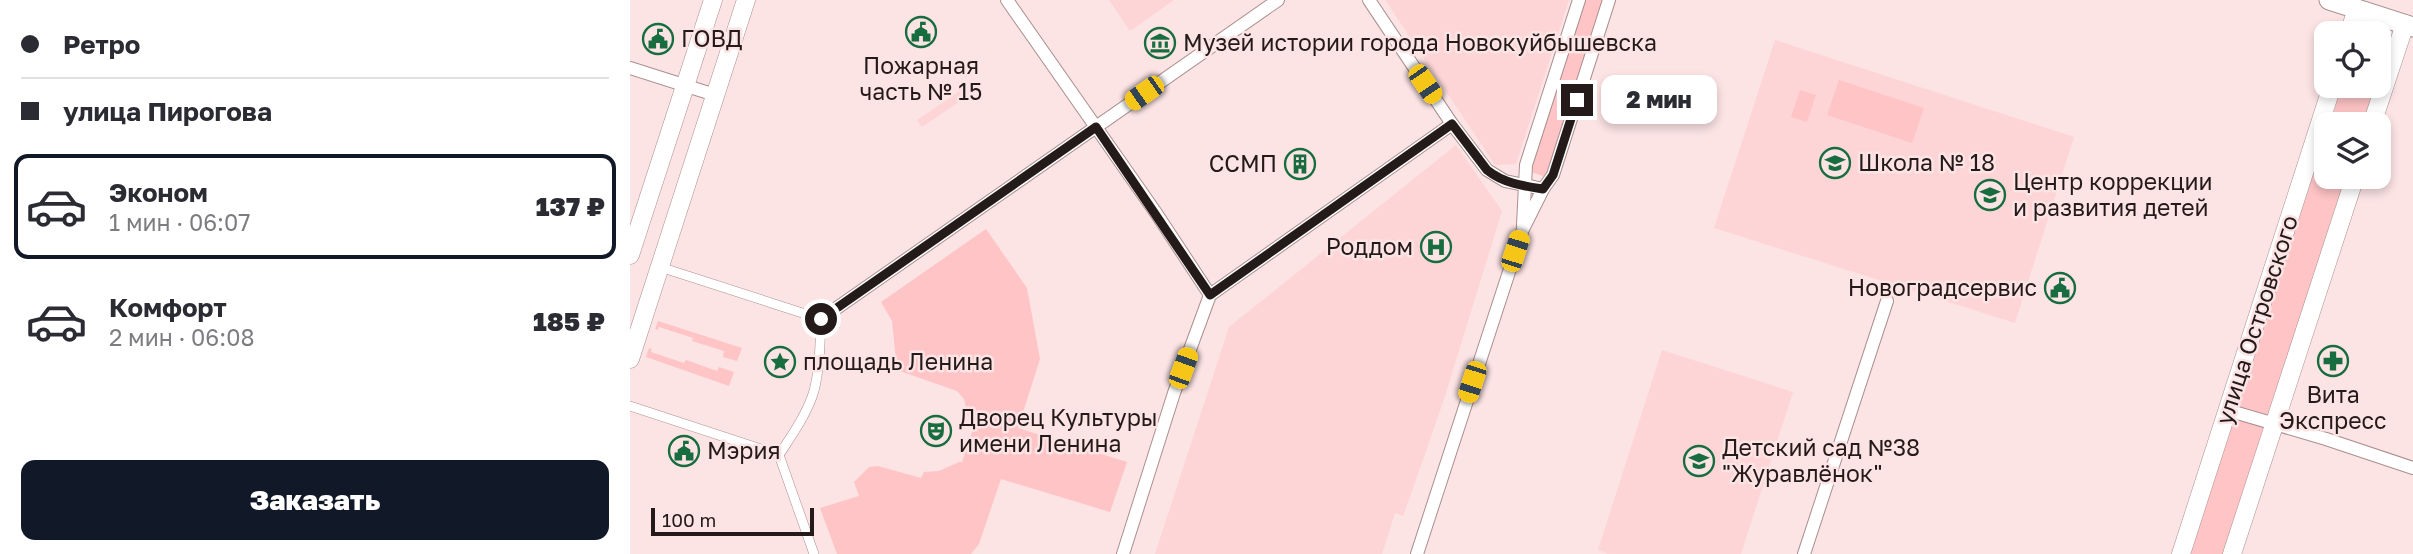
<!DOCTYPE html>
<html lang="ru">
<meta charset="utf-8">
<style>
body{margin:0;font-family:"Golos Text",sans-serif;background:#f7f7f7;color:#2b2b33;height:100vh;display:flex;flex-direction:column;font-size:26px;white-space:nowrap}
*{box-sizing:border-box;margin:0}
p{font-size:23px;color:#7c7c81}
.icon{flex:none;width:38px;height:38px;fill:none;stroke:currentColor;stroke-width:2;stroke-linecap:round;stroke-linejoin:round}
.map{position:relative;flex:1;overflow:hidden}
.details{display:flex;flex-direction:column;background:#fff;width:630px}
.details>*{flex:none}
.hud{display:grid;align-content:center;height:154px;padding:0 21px;background:#fff}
.controls{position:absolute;left:1684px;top:21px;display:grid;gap:14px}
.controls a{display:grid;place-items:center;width:77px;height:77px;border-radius:14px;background:#fff;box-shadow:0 4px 10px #0003;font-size:35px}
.scale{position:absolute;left:21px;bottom:18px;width:163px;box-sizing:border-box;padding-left:7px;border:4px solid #241a1a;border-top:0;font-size:19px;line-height:24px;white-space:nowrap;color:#241a1a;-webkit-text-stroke:5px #fce3e4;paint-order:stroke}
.end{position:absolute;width:32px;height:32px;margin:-16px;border:9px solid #241a1a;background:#fff;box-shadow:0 0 0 4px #fff}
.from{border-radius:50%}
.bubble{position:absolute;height:49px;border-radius:14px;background:#fff;box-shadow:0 4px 10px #0003;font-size:23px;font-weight:800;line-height:49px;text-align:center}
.car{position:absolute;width:21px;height:42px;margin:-21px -10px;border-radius:9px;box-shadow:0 0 5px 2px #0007;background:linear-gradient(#f5c518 24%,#345 0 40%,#f5c518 0 76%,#345 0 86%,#f5c518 0)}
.hud b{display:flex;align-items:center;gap:24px;height:66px;font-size:26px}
.hud b+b{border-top:2px solid #e1e1e2}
.hud i{width:18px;height:18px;background:#2b2b33}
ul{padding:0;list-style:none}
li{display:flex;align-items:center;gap:21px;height:105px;margin:0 14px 10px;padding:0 7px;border:4px solid transparent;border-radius:14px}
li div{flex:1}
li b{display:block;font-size:26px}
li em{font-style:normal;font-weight:800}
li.current{border-color:#111827}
li>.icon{width:63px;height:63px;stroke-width:1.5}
.button{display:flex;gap:14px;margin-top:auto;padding:14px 21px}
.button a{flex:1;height:80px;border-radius:14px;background:#111827;color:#fff;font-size:28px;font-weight:800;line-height:80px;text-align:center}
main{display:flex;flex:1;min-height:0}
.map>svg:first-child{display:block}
.built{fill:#fdd5d6}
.green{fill:#fec4c6}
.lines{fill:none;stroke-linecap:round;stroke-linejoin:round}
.pedestrian-casing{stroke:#ab8f8f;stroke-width:10}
.minor-casing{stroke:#ab8f8f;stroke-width:14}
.secondary-casing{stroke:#ab8f8f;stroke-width:19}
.primary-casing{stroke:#ab8f8f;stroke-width:21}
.pedestrian{stroke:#fff;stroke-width:9}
.minor{stroke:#fff;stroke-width:12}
.secondary{stroke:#fff;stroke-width:18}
.primary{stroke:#fff;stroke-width:19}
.route{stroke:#241a1a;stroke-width:9}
.labels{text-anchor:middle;stroke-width:5;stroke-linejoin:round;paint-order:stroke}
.poi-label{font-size:23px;fill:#241a1a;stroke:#fce3e4;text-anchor:start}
.street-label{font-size:23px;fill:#241a1a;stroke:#fce3e4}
</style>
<main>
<section class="details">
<div class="hud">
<b><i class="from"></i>Ретро</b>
<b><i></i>улица Пирогова</b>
</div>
<ul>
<li class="current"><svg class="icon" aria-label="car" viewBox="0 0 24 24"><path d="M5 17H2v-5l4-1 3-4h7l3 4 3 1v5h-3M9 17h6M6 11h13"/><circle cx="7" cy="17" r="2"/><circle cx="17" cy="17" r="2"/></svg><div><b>Эконом</b><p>1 мин · 06:07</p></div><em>137 ₽</em></li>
<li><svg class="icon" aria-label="car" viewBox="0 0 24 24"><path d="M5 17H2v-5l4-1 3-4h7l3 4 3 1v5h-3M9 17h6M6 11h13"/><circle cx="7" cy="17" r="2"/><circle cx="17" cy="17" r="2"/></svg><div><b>Комфорт</b><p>2 мин · 06:08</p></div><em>185 ₽</em></li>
</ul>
<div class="button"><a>Заказать</a></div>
</section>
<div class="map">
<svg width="1783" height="554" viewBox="0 0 1783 554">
<rect width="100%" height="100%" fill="#fce3e4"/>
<!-- built -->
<g class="built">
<polygon points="479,0 544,0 500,31"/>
<polygon points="755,0 939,0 886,164 865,165"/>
<polygon points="1145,40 1444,137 1385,323 1084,228"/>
<polygon points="333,89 338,96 292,127 287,120"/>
<polygon points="826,145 872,211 815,396 793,460 773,516 765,513 752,554 525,554 599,327"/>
<polygon points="1032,350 1163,392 1111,554 979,554 968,550"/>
</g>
<!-- green -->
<g class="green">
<polygon points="955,0 974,0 919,178 901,172"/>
<polygon points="1209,80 1294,108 1282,143 1197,115"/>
<polygon points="1712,86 1746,86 1733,124 1700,124"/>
<polygon points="1170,90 1186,95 1177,122 1161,117"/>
<polygon points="1696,136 1696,177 1716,177 1638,418 1606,409"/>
<polygon points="356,229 397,288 410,359 388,428 497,462 480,512 371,479 349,544 341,554 207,554 190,508 229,496 224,482 239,467 248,466 291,478 294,472 309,471 329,462 332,462 346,421 338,417 334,399 327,391 267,370 262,321 251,302"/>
<polygon points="28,321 112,348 107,361 93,357 94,351 62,341 63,338 29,327 28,330 25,329"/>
<polygon points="19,348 22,349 21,352 54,363 56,360 87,371 89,367 104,372 99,386 16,357"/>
<polygon points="1604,414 1636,422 1593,554 1558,554"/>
</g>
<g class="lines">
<!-- pedestrian casing -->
<g class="pedestrian-casing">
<g id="pedestrian">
<path d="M0,406L149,455C162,435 177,414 184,391C190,367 190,343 191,319L30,267"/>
<polyline points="149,455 184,554"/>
</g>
</g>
<!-- minor casing -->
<g class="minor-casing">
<g id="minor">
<polyline points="377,0 526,213 580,295"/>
<polyline points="739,0 822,124 857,170 875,181 913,189"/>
<polyline points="0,68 85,95"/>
<polyline points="893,225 896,165 949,0"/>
<polyline points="191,319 648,0"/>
<polyline points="1597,410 1696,439 1783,468"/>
<polyline points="493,554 544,393 580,295 822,124"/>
<polyline points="787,554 893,229 913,189 923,175 979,0"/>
<polyline points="1174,554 1257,301"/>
</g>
</g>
<!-- secondary casing -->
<g class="secondary-casing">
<g id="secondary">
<polyline points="1719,33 1727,9"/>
<polyline points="1742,124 1775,24"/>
<polyline points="0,255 83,0"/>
<polyline points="0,359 116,0"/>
<polyline points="1551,554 1702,86"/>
<polyline points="1602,554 1725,177"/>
</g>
</g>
<!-- primary casing -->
<g class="primary-casing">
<polyline id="primary" points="1699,0 1783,27"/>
</g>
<!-- pedestrian -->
<use href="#pedestrian" class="pedestrian"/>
<!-- minor -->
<use href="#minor" class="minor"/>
<!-- secondary -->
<use href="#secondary" class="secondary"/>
<!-- primary -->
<use href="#primary" class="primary"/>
</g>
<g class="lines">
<!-- route -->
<path class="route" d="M191,319L466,127L580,295L822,124L857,170C873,183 893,186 913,189L923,175L947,100"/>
</g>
<!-- icons -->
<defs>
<g id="civic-ring" transform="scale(1.575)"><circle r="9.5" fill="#fce3e4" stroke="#176d3f" stroke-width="1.5"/><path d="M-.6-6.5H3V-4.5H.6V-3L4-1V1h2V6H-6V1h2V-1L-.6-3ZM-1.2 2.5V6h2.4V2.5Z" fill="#176d3f"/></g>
<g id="museum-ring" transform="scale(1.575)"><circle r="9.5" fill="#fce3e4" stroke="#176d3f" stroke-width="1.5"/><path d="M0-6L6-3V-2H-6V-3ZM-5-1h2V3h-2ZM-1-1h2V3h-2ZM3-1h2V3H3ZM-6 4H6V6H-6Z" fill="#176d3f"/></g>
<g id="school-ring" transform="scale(1.575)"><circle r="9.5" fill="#fce3e4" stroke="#176d3f" stroke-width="1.5"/><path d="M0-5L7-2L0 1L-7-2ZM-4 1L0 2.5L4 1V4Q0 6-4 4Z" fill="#176d3f"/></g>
<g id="building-ring" transform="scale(1.575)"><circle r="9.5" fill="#fce3e4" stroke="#176d3f" stroke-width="1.5"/><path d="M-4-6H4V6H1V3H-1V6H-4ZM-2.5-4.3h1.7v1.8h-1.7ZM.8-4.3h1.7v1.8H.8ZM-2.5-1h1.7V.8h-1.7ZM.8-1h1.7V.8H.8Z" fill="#176d3f"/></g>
<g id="hospital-ring" transform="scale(1.575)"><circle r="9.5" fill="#fce3e4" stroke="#176d3f" stroke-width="1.5"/><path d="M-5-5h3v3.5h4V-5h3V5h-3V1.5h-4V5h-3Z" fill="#176d3f"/></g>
<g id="pharmacy-ring" transform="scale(1.575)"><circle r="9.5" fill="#fce3e4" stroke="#176d3f" stroke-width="1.5"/><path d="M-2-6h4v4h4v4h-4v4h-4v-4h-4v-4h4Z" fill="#176d3f"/></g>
<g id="sight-ring" transform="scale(1.575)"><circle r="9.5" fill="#fce3e4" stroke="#176d3f" stroke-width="1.5"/><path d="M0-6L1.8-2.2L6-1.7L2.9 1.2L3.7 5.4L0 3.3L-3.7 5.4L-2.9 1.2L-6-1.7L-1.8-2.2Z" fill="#176d3f"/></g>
<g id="theatre-ring" transform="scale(1.575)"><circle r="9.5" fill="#fce3e4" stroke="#176d3f" stroke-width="1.5"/><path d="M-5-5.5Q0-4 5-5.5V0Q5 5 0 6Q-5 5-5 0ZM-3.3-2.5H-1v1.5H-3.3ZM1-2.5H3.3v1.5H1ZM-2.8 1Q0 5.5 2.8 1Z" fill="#176d3f"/></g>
</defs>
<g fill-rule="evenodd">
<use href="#civic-ring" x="291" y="32"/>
<use href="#civic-ring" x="28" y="39"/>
<use href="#museum-ring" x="530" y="43"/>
<use href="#school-ring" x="1205" y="163"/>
<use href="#building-ring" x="670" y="164"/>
<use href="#school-ring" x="1360" y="195"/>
<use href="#hospital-ring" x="806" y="247"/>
<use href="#civic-ring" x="1430" y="288"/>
<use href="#pharmacy-ring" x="1703" y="361"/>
<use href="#sight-ring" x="150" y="362"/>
<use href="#theatre-ring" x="306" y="431"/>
<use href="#civic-ring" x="54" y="451"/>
<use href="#school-ring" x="1069" y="461"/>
</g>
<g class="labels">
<!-- poi labels -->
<g class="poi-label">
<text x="51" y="47">ГОВД</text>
<text x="553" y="51">Музей истории города Новокуйбышевска</text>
<text x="291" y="74" text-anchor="middle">Пожарная<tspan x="291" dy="26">часть № 15</tspan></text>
<text x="1228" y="171">Школа № 18</text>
<text x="647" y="172" text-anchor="end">ССМП</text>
<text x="1383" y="190">Центр коррекции<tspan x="1383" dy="26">и развития детей</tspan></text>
<text x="783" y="255" text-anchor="end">Роддом</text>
<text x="1407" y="296" text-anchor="end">Новоградсервис</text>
<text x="173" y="370">площадь Ленина</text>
<text x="1703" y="403" text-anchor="middle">Вита<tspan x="1703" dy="26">Экспресс</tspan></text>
<text x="329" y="426">Дворец Культуры<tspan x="329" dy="26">имени Ленина</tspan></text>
<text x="1092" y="456">Детский сад №38<tspan x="1092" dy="26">"Журавлёнок"</tspan></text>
<text x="77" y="459">Мэрия</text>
</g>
<!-- street labels -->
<g class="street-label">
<text transform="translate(1627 320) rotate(-72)" y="8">улица Островского</text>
</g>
</g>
</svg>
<div class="controls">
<a><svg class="icon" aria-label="locate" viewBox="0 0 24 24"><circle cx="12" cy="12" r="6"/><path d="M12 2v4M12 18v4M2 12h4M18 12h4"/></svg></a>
<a><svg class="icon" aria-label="layers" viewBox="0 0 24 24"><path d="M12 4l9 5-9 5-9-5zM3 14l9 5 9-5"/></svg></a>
</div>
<div class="scale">100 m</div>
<i class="end from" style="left:191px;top:319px"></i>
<i class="end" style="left:947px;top:100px"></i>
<div class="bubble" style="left:971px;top:75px;width:116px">2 мин</div>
<i class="car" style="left:795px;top:84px;rotate:146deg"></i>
<i class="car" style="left:514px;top:93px;rotate:235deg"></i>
<i class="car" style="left:885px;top:251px;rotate:18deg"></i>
<i class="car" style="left:553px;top:368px;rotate:20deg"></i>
<i class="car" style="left:842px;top:382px;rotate:198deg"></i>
</div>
</main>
